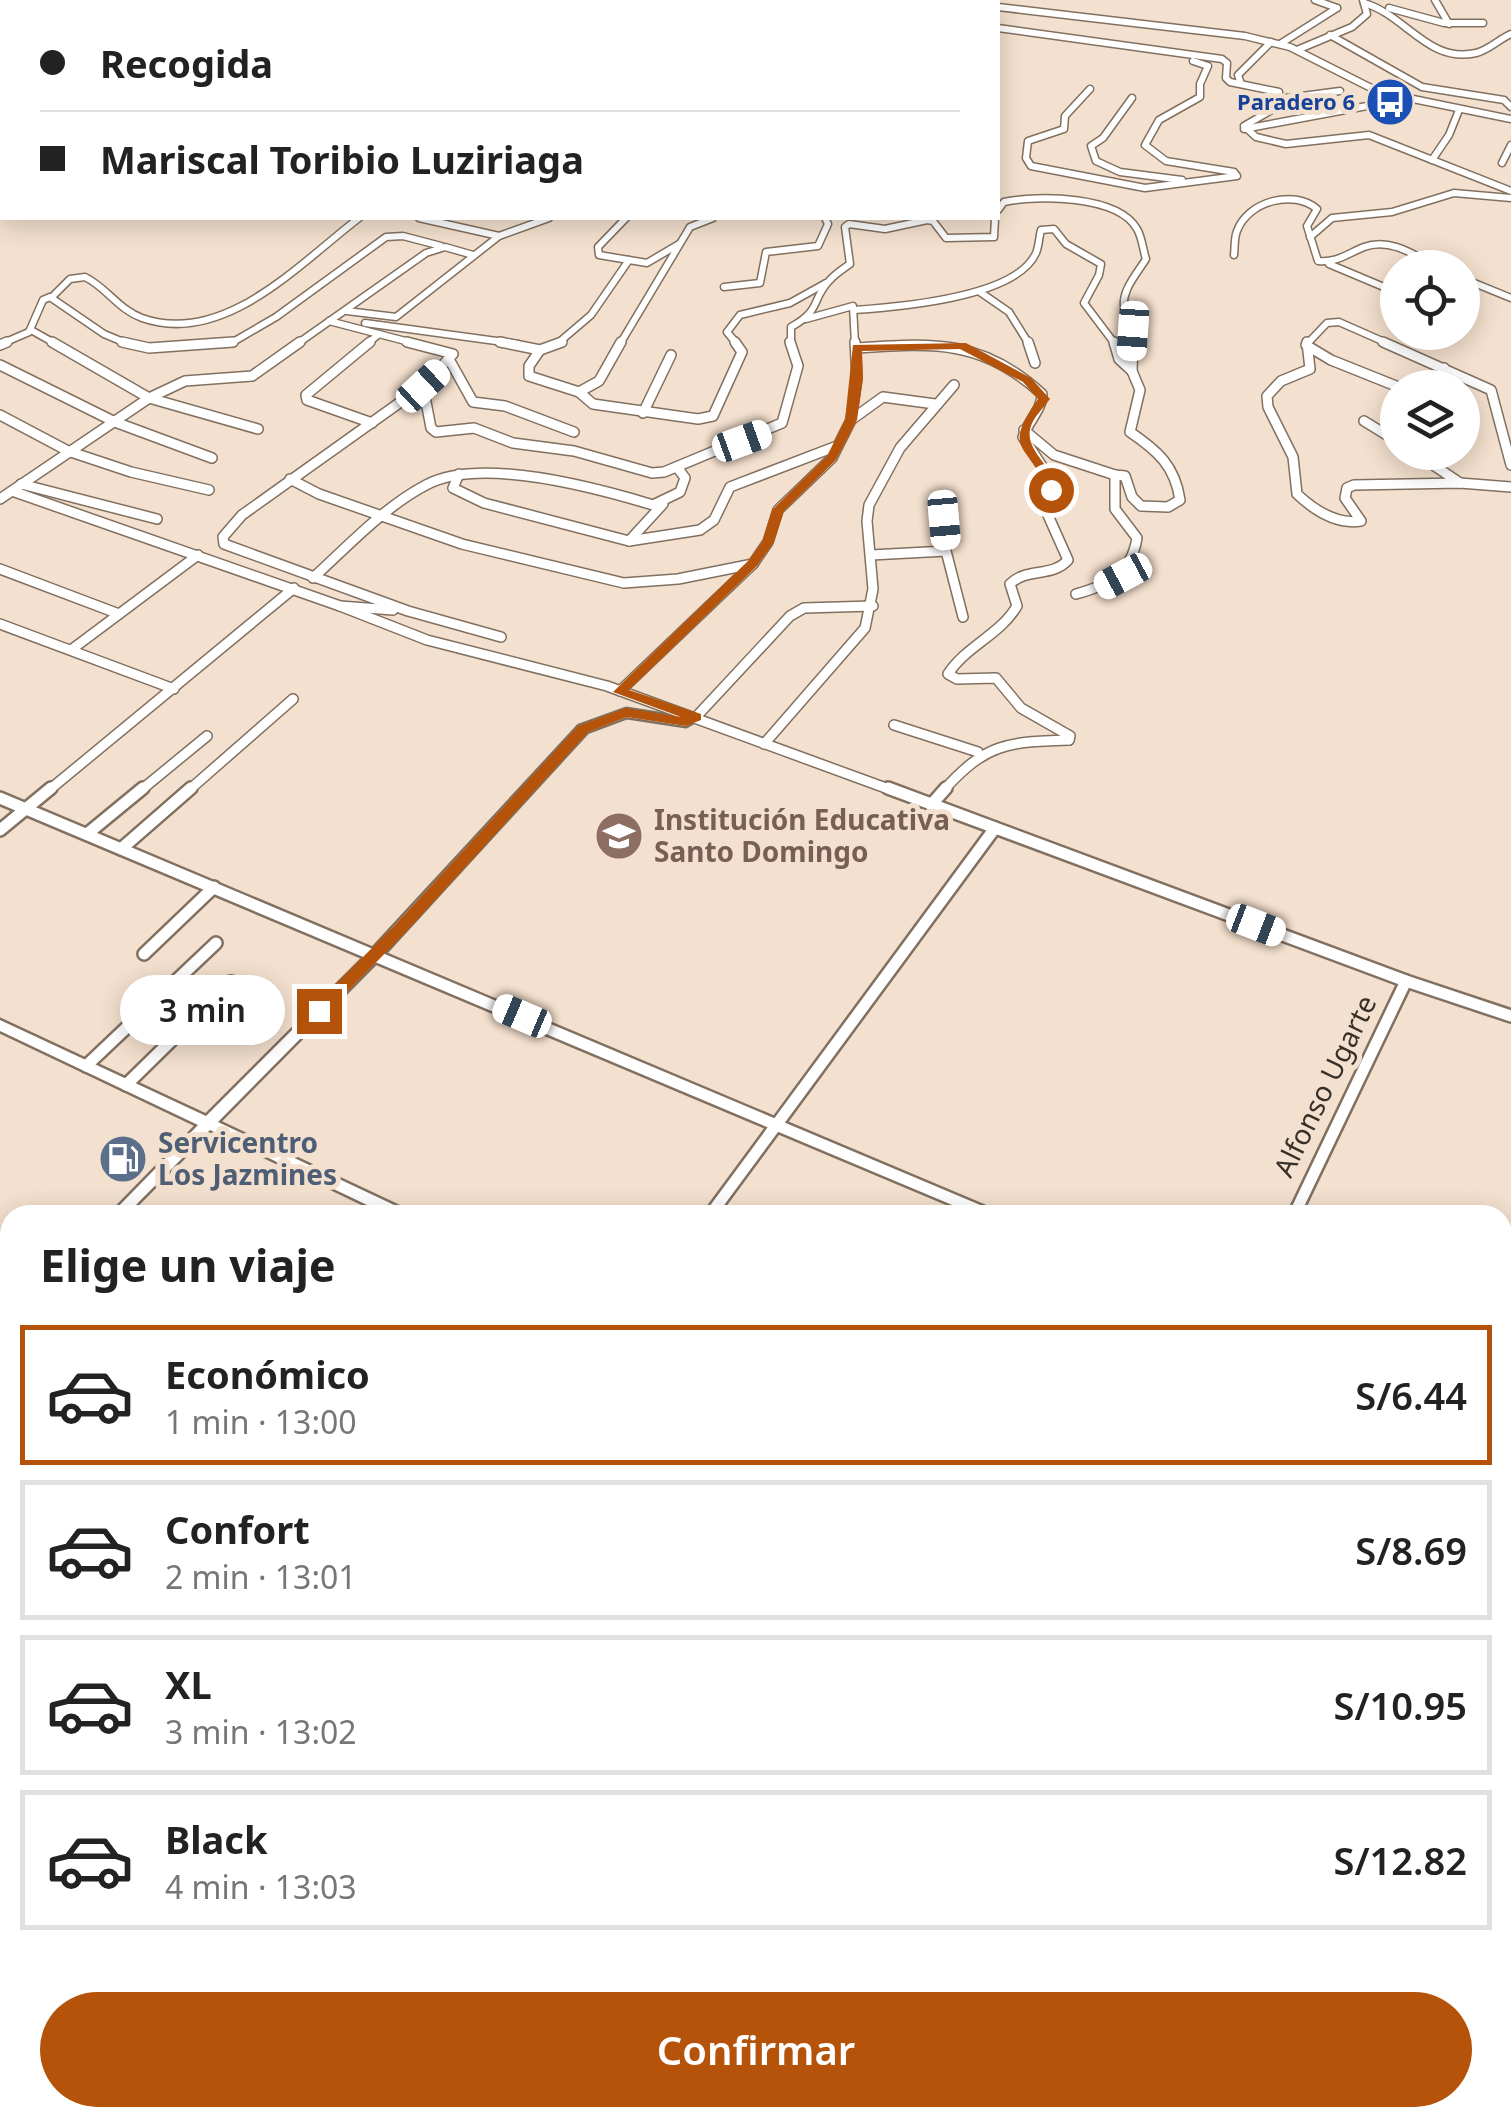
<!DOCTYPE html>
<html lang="es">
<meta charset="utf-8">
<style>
body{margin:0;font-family:"Noto Sans",sans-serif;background:#f2f2f2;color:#222;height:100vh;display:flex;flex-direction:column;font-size:38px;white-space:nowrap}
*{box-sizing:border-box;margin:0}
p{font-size:32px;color:#767676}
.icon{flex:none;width:55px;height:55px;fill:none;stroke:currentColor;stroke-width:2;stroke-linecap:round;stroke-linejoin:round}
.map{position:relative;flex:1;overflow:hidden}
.sheet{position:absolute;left:0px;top:1205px;width:1512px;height:922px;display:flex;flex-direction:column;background:#fff;border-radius:30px 30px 0 0;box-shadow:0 5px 25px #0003}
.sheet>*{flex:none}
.hud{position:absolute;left:0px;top:0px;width:1000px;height:220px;box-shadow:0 5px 25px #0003;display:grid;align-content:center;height:220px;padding:0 40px;background:#fff}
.tools{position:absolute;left:1380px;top:250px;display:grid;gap:20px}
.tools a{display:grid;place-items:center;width:100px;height:100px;border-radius:50%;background:#fff;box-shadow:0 5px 25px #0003;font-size:50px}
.end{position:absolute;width:45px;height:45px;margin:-22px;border:12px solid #b45309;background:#fff;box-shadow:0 0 0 5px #fff}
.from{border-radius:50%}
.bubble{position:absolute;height:70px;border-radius:35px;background:#fff;box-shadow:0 5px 25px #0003;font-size:32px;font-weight:600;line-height:70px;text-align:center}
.car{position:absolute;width:30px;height:60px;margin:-30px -15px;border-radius:12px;box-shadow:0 0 8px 2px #0007;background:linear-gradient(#fff 24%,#345 0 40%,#fff 0 76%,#345 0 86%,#fff 0)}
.hud b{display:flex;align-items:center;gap:35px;height:95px;font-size:38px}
.hud b+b{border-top:2px solid #e0e0e0}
.hud i{width:25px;height:25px;background:#222}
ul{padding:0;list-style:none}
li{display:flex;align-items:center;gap:30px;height:140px;margin:0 20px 15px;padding:0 20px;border:5px solid #e0e0e0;border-radius:0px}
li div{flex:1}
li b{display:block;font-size:38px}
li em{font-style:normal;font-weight:600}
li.current{border-color:#b45309}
li>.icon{width:90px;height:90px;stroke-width:1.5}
h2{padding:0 40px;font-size:45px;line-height:120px}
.cta{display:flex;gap:20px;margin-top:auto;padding:20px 40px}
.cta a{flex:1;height:115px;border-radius:60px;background:#b45309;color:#fff;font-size:40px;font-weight:600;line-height:115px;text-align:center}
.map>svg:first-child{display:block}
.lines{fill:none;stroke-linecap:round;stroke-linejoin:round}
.minor-far3-casing{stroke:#817060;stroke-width:9}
.minor-far2-casing{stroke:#817060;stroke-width:12}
.minor-far1-casing{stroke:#817060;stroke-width:16}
.minor-casing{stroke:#817060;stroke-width:20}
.tertiary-casing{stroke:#817060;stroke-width:5}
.minor-far3{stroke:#fff;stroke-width:6}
.minor-far2{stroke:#fff;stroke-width:9}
.minor-far1{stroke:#fff;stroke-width:11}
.minor{stroke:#fff;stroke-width:15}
.tertiary{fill:#fff;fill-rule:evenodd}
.route{fill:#b45309}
.labels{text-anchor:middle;stroke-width:10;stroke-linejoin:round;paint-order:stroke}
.far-transit-label{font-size:22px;font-weight:bold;fill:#164399;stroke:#f4e0ce;text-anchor:end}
.education-label{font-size:28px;font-weight:bold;fill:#785e54;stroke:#f4e0ce;text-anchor:start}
.street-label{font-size:28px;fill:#373029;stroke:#f4e0ce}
.service-label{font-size:28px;font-weight:bold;fill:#4e5e75;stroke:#f4e0ce;text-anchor:start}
</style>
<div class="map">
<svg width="1511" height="2126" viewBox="0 0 1511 2126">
<rect width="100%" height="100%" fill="#f4e0ce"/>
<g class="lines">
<!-- minor-far3 casing -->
<g class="minor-far3-casing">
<g id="minor-far3">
<polyline points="631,0 660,0"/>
<polyline points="722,0 757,0"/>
<polyline points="1315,0 1337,8"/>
<polyline points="1435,0 1449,24"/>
<polyline points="267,2 272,0"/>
<polyline points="449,2 463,0"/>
<polyline points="526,2 534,0"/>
<polyline points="591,2 603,0"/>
<path d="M1364,3C1406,15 1428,64 1476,53C1489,50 1499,39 1511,34"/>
<polyline points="998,7 1245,36 1290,47 1379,92 1511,119"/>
<polyline points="1389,8 1444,23 1483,23"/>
<polyline points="998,28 1222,59 1227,63 1226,78 1230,82 1279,92 1275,108 1244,126 1256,137 1286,144 1369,135 1511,191"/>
<polyline points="1330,35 1422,87 1504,100 1511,107"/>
<polyline points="1280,44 1337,8"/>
<polyline points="1297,50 1352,27 1367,14 1363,0"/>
<polyline points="1241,84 1238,75 1271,42"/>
<polyline points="1090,89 1065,116 1064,129 1028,141 1026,158 1031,166 1145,188 1237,176 1234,172 1166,161 1145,145 1159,120 1200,97 1200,84 1208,66 1193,61"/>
<polyline points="1132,98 1103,138 1091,146 1096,161 1120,172 1182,180"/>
<polyline points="1279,99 1340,91"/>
<polyline points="1244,129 1399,100"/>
<polyline points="1432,160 1449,135 1459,110"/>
<polyline points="1502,163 1511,145"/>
<path d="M998,210L1004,202C1037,195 1118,195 1137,229C1142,237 1143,250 1146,259C1136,275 1119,293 1125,312C1128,324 1133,331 1133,344"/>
<polyline points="419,218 499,236"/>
<polyline points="626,218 598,247 599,255 647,263 679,244"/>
<polyline points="1310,237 1332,218 1392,212 1454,193 1511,198"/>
<path d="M1234,255C1235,247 1234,238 1237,231C1248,201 1294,189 1317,209L1307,226L1318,261C1336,263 1347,254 1364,247C1391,237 1416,256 1439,268"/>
<polyline points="1329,264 1398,293"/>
<polyline points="1462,278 1511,298"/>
<polyline points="724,287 760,283 766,252 818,246 828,224 825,218"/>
<polyline points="980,292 1009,312 1029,344"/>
<path d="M52,297L70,279L85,277C106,287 119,310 142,318C224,347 300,263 359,218"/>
<path d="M854,310C897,307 1016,298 1036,253C1039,246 1039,237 1041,230L1054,229L1066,244L1101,264L1099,275L1084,303L1115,344"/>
<polyline points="347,311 396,317 499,236 549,218"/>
<polyline points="806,319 853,306 855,344"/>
<polyline points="329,321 417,344"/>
<polyline points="365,323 518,344"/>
<polyline points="31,330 56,344"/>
<polyline points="1,344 29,332 43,300 50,297 104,334 128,344"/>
<polyline points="200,344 233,342 276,317 386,237 403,236 441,246"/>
<polyline points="297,344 426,253 445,247 473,255"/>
<polyline points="367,344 379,334"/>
<polyline points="557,344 591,315 629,260"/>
<polyline points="620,344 690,227 713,218"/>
<polyline points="737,344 727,332 740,315 790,303 826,283"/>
<path d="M791,344V327C822,310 811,300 829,281C835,274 843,269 850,264L845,227L849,224L885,229L927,220L933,221L946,238L994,237L995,218"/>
<polyline points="1307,344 1327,323 1339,322 1389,344"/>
</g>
</g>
<!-- minor-far2 casing -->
<g class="minor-far2-casing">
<g id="minor-far2">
<polyline points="52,342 149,398 258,429"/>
<polyline points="122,342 149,348 233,342"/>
<polyline points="370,342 306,395 307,400 372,423"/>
<polyline points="407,342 453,354 423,386 431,428 436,432 474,428 513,443 574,451 652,473 664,472 782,423 798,366 790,342"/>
<polyline points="500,342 540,350 529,366 529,376 579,392 593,404 698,419 713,416 742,352 735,342"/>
<polyline points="1028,342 1035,363"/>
<polyline points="1114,342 1119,359 1132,371"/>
<path d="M1307,342L1310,369L1281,381L1267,396L1268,407L1293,457L1297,494C1314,510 1336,525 1361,521L1345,498L1347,488L1354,485L1460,483L1511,487"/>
<polyline points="1383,342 1491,390 1511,465"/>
<polyline points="0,345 7,342"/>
<polyline points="1306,345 1331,360 1401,388"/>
<path d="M857,348C934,343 982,339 1042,394C1042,410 1028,421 1023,437L1051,480L1047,513L1068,560C1052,578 1027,567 1010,584L1017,606C1000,635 966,646 948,674L957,679L996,678L1021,708L1070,736L1069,740"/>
<polyline points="540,350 562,342"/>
<polyline points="450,361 473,402 505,406 574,432"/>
<polyline points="0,365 115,422 212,458"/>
<polyline points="423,386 242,515 223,537 224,544 408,611 501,637"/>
<polyline points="1441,388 1444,368"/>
<polyline points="579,392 599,381 621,342"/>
<polyline points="643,413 671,355"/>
<polyline points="0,415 68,451 131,472 209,490"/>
<polyline points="851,420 883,397 935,404"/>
<polyline points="1364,421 1398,442"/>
<polyline points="1024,430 1054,455 1115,475"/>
<polyline points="1414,452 1460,483"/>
<polyline points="459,474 453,488 484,503 629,541 700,530 714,520 730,487 837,446"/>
<polyline points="290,479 319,494 462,544 624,583 678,579 753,564"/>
<polyline points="21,484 157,519"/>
<polyline points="12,491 340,606 393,610"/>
<polyline points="939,497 946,551 963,617"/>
<polyline points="0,499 149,398 185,381 252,376 300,342"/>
<polyline points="629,541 663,504"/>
<polyline points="871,555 946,551"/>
<polyline points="0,569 119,614"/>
<path d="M313,578C348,546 384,507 426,485C480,456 597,488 653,505L680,492L685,478L677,467"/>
<path d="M1076,594C1109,585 1131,574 1137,538L1115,509V475L1125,476L1132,497L1141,506L1168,507L1180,500C1175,466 1158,451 1130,432L1140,390L1132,371L1133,342"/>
<polyline points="340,606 427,640 607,686 894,791"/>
<polyline points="0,624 174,689"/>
<polyline points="71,650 198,555"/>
<polyline points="620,691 753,564 768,542 778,510 832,458 851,420 857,378 855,342"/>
<polyline points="696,717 790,616 804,608 873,606"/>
<polyline points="894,725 978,752"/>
<polyline points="764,744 865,628 873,589 867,521 869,505 900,448 954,385"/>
<polyline points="48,791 294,588"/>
<polyline points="140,791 207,736"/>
<polyline points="188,791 293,699"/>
<path d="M943,791C986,743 1007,742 1069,740"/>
</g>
</g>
<!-- minor-far1 casing -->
<g class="minor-far1-casing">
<g id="minor-far1">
<polyline points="888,788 1406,981 1511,1016"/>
<polyline points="0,798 990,1215"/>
<polyline points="931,805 946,788"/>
<polyline points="0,830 51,788"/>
<polyline points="87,834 143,788"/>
<polyline points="121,849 191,788"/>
<polyline points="144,954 214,887"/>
<polyline points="86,1066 216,943"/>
<polyline points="126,1085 231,982"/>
<polyline points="710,1215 995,828"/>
<polyline points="1294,1215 1406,981"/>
</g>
</g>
<!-- minor casing -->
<g class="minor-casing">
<g id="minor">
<polyline points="1502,1433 1511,1436"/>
<polyline points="0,1630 10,1637"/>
<polyline points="0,1802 10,1809"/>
<polyline points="0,1972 10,1979"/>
<polyline points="210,2118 223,2126"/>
<polyline points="491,2118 503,2126"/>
<polyline points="775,2118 789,2126"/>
<polyline points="40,2126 46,2118"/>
<polyline points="849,2126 853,2118"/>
</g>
</g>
<!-- tertiary casing -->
<g class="tertiary-casing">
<g id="tertiary">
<rect x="0" y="67" width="2" height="5"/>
<rect x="0" y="89" width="2" height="5"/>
<rect x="0" y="114" width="2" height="5"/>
<polygon points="626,709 684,718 696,713 702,717 686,726 627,717 587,732 380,958 218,1122 407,1211 409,1215 388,1215 210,1130 126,1215 110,1215 198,1125 0,1031 0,1020 206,1116 370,952 579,726"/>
<polygon points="10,1321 10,1337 4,1339 0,1338 0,1325"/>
<polygon points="1502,1734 1511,1738 1511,1756 1502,1752"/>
</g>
</g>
<!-- minor-far3 -->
<use href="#minor-far3" class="minor-far3"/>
<!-- minor-far2 -->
<use href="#minor-far2" class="minor-far2"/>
<!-- minor-far1 -->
<use href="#minor-far1" class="minor-far1"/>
<!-- minor -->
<use href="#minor" class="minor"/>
<!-- tertiary -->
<use href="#tertiary" class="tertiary"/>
</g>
<!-- route -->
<path class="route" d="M966,343L1031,378L1050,399C1044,407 1034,417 1031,426C1022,451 1058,468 1055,492H1047C1030,441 1000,454 1038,399L1023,382L960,349L862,351L863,378L857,420L836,460L784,511L774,542L757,566L629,690L701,714V720L686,726L627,717L588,732L405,933L324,1015H313V1007L394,926L578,726L626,708L681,717L613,692L748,561L762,542L772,510L827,456L845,420L853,345Z"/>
<!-- icons -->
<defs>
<g id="bus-disc" transform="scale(2.5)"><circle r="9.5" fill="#1a4fb4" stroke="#f4e0ce"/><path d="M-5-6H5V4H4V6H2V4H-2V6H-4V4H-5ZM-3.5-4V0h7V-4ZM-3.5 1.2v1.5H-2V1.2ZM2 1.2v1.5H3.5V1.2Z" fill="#fff"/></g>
<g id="school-disc" transform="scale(2.5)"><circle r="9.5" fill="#8d6e63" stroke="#f4e0ce"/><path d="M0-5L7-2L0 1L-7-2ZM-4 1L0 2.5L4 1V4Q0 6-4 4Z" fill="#fff"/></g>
<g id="fuel-disc" transform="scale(2.5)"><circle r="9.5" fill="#5c6f8a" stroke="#f4e0ce"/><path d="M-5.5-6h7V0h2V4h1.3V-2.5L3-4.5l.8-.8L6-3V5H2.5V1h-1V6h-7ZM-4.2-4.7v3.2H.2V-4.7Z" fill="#fff"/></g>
</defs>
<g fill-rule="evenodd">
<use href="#bus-disc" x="1390" y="102"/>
<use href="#school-disc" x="619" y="836"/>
<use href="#fuel-disc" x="123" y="1159"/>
</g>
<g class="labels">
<!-- far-transit labels -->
<g class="far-transit-label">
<text x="1355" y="110">Paradero 6</text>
</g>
<!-- education labels -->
<g class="education-label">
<text x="654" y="830">Institución Educativa<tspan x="654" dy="32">Santo Domingo</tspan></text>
</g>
<!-- street labels -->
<g class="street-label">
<text transform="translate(1325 1086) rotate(-64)" y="10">Alfonso Ugarte</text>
</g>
<!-- service labels -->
<g class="service-label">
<text x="158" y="1153">Servicentro<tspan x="158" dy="32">Los Jazmines</tspan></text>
</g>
</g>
</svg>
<div class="tools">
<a><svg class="icon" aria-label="locate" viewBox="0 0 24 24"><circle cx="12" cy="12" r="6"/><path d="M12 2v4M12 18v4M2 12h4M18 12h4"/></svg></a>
<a><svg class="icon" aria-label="layers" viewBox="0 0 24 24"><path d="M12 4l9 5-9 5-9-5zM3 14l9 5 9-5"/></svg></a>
</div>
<i class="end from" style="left:1051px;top:490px"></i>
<i class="end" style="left:319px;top:1011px"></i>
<div class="bubble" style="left:120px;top:975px;width:165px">3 min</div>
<i class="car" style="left:1133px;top:331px;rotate:184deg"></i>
<i class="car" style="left:423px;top:386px;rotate:47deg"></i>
<i class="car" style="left:742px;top:441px;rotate:70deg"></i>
<i class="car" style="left:944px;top:520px;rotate:175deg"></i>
<i class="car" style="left:1123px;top:576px;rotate:242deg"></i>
<i class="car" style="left:1256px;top:925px;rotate:111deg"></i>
<i class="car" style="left:522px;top:1016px;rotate:293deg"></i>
<div class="hud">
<b><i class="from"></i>Recogida</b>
<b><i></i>Mariscal Toribio Luziriaga</b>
</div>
<section class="sheet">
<h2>Elige un viaje</h2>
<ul>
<li class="current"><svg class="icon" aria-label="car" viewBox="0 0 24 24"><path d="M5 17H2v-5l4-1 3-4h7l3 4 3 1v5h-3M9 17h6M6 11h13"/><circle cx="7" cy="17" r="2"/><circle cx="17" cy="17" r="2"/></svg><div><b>Económico</b><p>1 min · 13:00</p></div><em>S/6.44</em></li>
<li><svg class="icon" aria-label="car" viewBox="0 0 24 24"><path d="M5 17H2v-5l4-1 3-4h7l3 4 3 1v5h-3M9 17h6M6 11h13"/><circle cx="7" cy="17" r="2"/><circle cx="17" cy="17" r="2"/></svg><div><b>Confort</b><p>2 min · 13:01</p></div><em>S/8.69</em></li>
<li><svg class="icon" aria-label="car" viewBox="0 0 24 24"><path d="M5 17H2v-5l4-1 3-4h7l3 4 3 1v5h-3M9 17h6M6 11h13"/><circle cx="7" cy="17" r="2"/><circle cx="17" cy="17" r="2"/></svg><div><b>XL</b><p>3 min · 13:02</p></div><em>S/10.95</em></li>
<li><svg class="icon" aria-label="car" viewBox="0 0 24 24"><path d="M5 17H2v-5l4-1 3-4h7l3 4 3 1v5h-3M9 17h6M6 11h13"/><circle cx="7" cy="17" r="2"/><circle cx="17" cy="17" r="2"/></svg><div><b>Black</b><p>4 min · 13:03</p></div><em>S/12.82</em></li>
</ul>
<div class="cta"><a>Confirmar</a></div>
</section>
</div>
